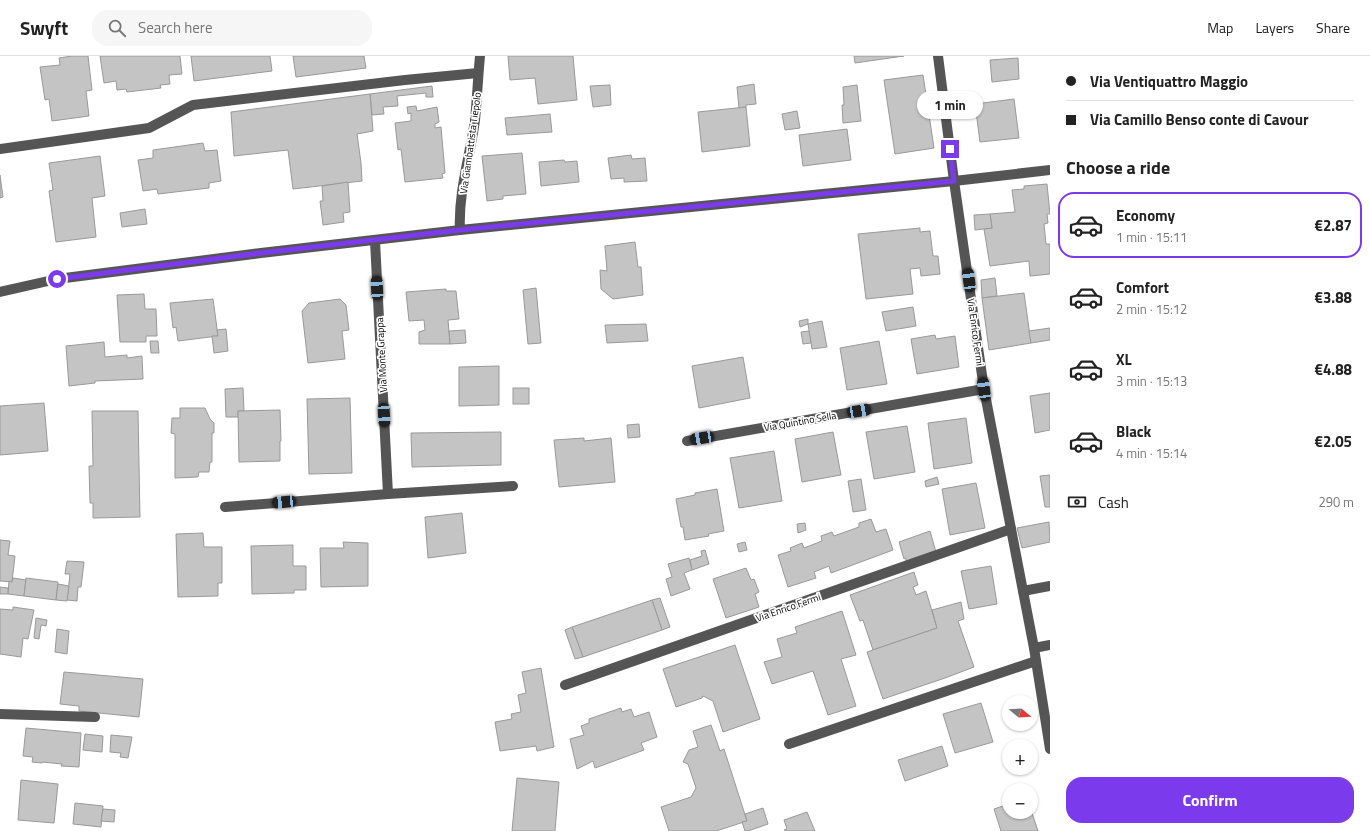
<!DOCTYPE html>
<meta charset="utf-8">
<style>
body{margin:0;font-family:"Titillium Web",sans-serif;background:#f6f6f6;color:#222;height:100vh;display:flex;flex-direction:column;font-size:15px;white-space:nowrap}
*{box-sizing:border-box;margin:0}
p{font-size:13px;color:#767676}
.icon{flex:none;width:22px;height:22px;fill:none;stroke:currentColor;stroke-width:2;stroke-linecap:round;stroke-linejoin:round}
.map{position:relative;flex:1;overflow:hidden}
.panel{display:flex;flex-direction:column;background:#fff;width:320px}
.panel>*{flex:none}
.banner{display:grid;align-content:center;height:88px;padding:0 16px;background:#fff}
.needle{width:26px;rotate:108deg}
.fabs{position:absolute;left:1002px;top:639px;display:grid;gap:8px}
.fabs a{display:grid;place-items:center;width:36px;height:36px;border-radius:50%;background:#fff;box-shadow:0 1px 3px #0004;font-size:20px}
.end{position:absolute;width:18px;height:18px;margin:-9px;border:5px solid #7c3aed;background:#fff;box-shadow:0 0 0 2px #fff}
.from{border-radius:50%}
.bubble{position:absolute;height:28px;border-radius:14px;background:#fff;box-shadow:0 1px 3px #0004;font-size:13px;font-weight:700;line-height:28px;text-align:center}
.car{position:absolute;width:12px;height:24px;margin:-12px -6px;border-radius:5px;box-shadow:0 0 3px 1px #0007;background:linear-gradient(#222 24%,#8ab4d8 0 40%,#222 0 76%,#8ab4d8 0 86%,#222 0)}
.banner b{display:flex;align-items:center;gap:14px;height:38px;font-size:15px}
.banner b+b{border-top:1px solid #e0e0e0}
.banner i{width:10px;height:10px;background:#222}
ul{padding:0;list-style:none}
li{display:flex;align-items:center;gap:12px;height:66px;margin:0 8px 6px;padding:0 8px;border:2px solid transparent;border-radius:16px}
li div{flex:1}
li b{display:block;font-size:15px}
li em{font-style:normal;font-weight:700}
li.on{border-color:#7c3aed}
li>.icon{width:36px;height:36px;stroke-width:1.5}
h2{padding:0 16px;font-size:18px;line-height:48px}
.pay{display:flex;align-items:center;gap:10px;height:44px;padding:0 16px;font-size:15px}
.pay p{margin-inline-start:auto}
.button{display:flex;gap:8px;margin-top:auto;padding:8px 16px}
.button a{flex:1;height:46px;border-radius:16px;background:#7c3aed;color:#fff;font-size:16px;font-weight:700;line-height:46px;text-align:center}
header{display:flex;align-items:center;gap:24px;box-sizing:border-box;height:56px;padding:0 20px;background:#fff;border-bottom:1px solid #e0e0e0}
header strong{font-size:19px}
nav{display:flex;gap:22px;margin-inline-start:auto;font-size:14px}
.search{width:280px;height:36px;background:#f6f6f6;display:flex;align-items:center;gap:10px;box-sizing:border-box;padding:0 14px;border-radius:16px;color:#767676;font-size:15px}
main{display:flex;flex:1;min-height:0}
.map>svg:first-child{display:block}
.building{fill:#c4c4c4;stroke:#999}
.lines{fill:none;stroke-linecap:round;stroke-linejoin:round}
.minor{stroke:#555;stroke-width:10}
.route{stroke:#7c3aed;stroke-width:5}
.labels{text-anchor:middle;stroke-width:3.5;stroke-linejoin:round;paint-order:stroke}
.street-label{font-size:10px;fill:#000;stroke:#fff}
</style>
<header>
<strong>Swyft</strong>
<div class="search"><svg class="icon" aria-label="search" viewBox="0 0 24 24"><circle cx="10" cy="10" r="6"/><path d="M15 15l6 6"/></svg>Search here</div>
<nav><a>Map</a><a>Layers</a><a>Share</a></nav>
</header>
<main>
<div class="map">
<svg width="1050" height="775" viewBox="0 0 1050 775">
<rect width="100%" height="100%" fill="#fff"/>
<!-- building -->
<g class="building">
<polygon points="72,0 88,0 92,34 86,35 89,60 52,65 49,43 45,44 40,11 60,9 59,2"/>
<polygon points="100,0 180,0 182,18 169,19 170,28 160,29 161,32 127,36 126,33 117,34 116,25 104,27"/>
<polygon points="191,0 270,0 272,15 194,25"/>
<polygon points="293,0 364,0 366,12 296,21"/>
<polygon points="508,0 573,0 577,44 538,48 535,22 510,24"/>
<polygon points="854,0 904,0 855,7"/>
<polygon points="1018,2 1019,23 992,26 990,4"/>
<polygon points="923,19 934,92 895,98 884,24"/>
<polygon points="754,28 756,48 746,49 746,51 739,52 737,31"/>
<polygon points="610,29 611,49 593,51 590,30"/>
<polygon points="857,29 861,65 843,67 842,49 844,49 843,31"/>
<polygon points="432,30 433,41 426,41 426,37 397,40 398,50 383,51 384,58 372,59 370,38"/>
<polygon points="370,38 373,75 357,78 361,107 362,125 293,133 288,94 234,100 231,56"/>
<polygon points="1014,43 1019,82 980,86 975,48"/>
<polygon points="416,50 417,55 437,51 439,66 435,68 435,72 441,71 445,117 442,118 443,122 405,126 401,93 398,94 395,67 411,65 411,57 408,58 407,51"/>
<polygon points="746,51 750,90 702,96 698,56"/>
<polygon points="797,55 800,72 785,74 782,58"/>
<polygon points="550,58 552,76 507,79 505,62"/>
<polygon points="847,73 851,104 803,110 799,79"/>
<polygon points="203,87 205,95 217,94 221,125 209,127 209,132 158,138 157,133 143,135 138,104 153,102 153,94"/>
<polygon points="522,97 526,138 503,140 503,143 487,145 482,100"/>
<polygon points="631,99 632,103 645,102 647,125 624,126 624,122 611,123 608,102"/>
<polygon points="100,100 105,140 92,142 96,181 56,186 49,135 53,134 49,107"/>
<polygon points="564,104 565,106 577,105 579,126 541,130 539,106"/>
<polygon points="0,119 3,141 0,142"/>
<polygon points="348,126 350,156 343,157 344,166 323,169 320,145 323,145 322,130"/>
<polygon points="1047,128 1050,158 1047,158 1048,167 1044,168 1046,188 1050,188 1050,218 1030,220 1029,205 990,210 984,173 992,172 990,158 1015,156 1012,134 1024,133 1024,130"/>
<polygon points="145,153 147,168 122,171 120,157"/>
<polygon points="990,158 992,172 975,174 974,159"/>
<polygon points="920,172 920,176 930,175 933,200 938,200 940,218 921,220 920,212 910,213 913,238 866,243 858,178"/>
<polygon points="635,186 638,211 641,211 643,239 613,243 601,233 600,214 607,215 605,190"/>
<polygon points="995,222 997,240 982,242 981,224"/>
<polygon points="536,232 541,287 528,288 523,234"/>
<polygon points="446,233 446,235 456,235 459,263 448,264 450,288 419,288 419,276 425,274 424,264 409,265 406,236"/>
<polygon points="1024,237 1031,287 989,294 982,242"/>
<polygon points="144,238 145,253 156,253 157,280 146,280 146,286 120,286 117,239"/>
<polygon points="213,243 218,280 178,285 176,271 173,272 170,247"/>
<polygon points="340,243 346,249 349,274 342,275 345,303 308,307 302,255 309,247"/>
<polygon points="913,251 916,270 886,275 882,256"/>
<polygon points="808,263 808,268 800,271 799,265"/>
<polygon points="822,265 827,291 812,293 808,268"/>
<polygon points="646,268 648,285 607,287 605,269"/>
<polygon points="1050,272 1050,284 1031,287 1029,275"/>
<polygon points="226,273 228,295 214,297 212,280 218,280 217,274"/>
<polygon points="465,274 466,287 450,288 449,275"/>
<polygon points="809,275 811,287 803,288 801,276"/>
<polygon points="935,279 936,283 955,280 959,311 917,318 911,283"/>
<polygon points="150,285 158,285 159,297 151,297"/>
<polygon points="879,285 887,328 847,334 840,292"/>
<polygon points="104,286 105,301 127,299 127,302 142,300 143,323 95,325 95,327 69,330 66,290"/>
<polygon points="743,301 750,342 699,352 692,310"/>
<polygon points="499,310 499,349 459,350 459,311"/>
<polygon points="243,332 244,355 238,355 238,361 226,361 225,333"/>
<rect x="513" y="332" width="16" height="16"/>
<polygon points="1050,337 1050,374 1035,377 1030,340"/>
<polygon points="350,342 352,417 309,418 307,343"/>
<polygon points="44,347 48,395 0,399 0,350"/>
<polygon points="180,352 205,352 210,363 214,367 214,377 212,377 212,406 210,406 209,416 199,416 198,421 175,422 175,378 171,377 172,362 180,362"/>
<polygon points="280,354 281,385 280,385 280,405 239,406 238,355"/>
<polygon points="92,355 138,355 140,461 93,462 93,447 90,447 89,410 93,410"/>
<polygon points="966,362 972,407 934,413 928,367"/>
<polygon points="639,368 640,381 628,382 627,369"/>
<polygon points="907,370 915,416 874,423 866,376"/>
<polygon points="501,376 501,409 412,411 411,377"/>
<polygon points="833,376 841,419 802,426 795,383"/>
<polygon points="584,382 584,385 611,382 615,426 559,431 554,384"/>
<polygon points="774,395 782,445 739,452 730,402"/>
<polygon points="1050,419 1050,451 1045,451 1040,420"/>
<polygon points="937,421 939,428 926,431 925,425"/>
<polygon points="861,423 866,454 853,456 848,425"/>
<polygon points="976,427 985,472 950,479 942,433"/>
<polygon points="717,433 724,475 708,478 709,480 685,484 683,471 681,471 676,443 695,439 695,437"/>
<polygon points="462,457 466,497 428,502 425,461"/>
<polygon points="871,463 876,476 886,473 893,494 831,517 829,510 814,516 816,522 788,531 778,499 791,495 790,492 802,487 804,492 822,485 821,480 832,476 834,480 859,471 859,467"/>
<polygon points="1049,466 1050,486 1022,492 1017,472"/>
<polygon points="805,467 806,474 798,477 797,468"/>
<polygon points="930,475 936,496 906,506 906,502 904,503 899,486"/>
<polygon points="203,477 204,491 222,491 222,527 218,527 218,540 178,541 176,478"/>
<polygon points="0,484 10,485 8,499 15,500 12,526 0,525"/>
<polygon points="343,486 368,487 368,530 321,531 320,492 344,492"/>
<polygon points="745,486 747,494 739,496 737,488"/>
<polygon points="293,489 293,510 306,510 306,534 294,534 294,537 252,538 251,490"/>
<polygon points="705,494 709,508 692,514 690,504 702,500 701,495"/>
<polygon points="689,502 692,514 684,517 690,533 671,540 666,523 672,521 668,508"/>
<polygon points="67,505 84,506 81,531 78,531 77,545 67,544 70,518 65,518"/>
<polygon points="991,510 997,548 969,553 961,515"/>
<polygon points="746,512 751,524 754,523 759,536 755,538 759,551 726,562 713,523"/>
<polygon points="914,516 918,529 913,531 916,539 926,535 937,572 873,594 863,564 860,565 850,539"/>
<polygon points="13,522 26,524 24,540 8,538 9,525 12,526"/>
<polygon points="26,522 58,526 56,544 24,540"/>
<polygon points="58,528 69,530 67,545 56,544"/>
<polygon points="0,531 8,532 8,538 0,538"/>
<polygon points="660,542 670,571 662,574 652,544"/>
<polygon points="652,544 662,574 583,601 572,571"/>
<polygon points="961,546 964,563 958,565 974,611 945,622 883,643 867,596 937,572 932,554"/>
<polygon points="13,551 34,554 28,583 23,582 21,601 0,598 0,553 13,554"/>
<polygon points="842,555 856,599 841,603 856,650 828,659 813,615 772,628 764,606 782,601 777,583 797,577 795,571"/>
<polygon points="36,562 47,564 46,570 41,569 39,583 34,582"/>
<polygon points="572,571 583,601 575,603 565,574"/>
<polygon points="57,573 69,575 67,598 55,596"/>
<polygon points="735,589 760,663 723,676 713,645 703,640 702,642 676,651 663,613"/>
<polygon points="541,612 554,691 537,695 536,690 500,695 495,666 512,663 511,658 521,656 518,639 526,637 522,616"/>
<polygon points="64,616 143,623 139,661 79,655 79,650 60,648"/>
<polygon points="981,647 993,686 955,697 943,658"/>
<polygon points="621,652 622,656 631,653 634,661 649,656 657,681 641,687 644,694 595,712 593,705 577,713 570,683 584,679 581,670 589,667 589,663"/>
<polygon points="711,669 720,695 724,693 747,765 716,775 669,775 661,751 691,741 696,732 688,708 683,706 689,694 698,691 693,675"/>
<polygon points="26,672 81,677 79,711 61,710 62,708 42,706 42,707 32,706 33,701 23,700"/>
<polygon points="85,678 103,680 102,696 83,694"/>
<polygon points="111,679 132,681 128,702 120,701 121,697 110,696"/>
<polygon points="942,690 948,710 905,725 898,704"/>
<polygon points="517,722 559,726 555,775 512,775"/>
<polygon points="21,724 58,728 54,767 18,764"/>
<polygon points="75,747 103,750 101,771 73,768"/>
<polygon points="1009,748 1009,756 1031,756 1031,754 1038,775 1001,775 994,753"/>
<polygon points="763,752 768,768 748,775 745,775 742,766 747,765 745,758"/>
<polygon points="103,753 115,754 114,766 101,765"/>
<polygon points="807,756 815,775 785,775 784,774 787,773 784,764"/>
</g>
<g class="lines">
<!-- minor -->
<g class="minor">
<polyline points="938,0 954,125 984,333 1034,592 1050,693"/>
<polyline points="0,93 149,72 193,49 405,24 478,17"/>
<path d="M460,174C458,137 470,100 475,64C477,43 478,21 480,0"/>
<polyline points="0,236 57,223 261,197 460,174 954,125 1050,114"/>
<polyline points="687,385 984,333"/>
<polyline points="388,438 513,430"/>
<polyline points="225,451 388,438 375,185"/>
<polyline points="1023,535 1050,530"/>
<polyline points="1034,592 1050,589"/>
<polyline points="565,629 1011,473"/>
<polyline points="0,658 95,661"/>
<polyline points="789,688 1036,605"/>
</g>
</g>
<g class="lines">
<!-- route -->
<polyline class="route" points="57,223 261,197 460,174 954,125 950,93"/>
</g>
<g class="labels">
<!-- street labels -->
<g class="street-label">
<text transform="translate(470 87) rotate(-82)" y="4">Via Giambattista Tiepolo</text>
<text transform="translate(976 276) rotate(82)" y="4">Via Enrico Fermi</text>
<text transform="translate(381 299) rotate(-93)" y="4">Via Monte Grappa</text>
<text transform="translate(800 365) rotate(-10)" y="4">Via Quintino Sella</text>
<text transform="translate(788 551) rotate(-19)" y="4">Via Enrico Fermi</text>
</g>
</g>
</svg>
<div class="fabs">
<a><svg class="needle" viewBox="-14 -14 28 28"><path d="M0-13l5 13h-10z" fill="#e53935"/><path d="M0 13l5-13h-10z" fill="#767676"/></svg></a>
<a>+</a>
<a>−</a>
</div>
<i class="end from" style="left:57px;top:223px"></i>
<i class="end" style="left:950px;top:93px"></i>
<div class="bubble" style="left:917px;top:35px;width:66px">1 min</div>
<i class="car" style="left:969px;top:224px;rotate:352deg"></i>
<i class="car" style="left:377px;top:232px;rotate:357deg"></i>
<i class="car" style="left:984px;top:333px;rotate:352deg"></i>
<i class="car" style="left:859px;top:355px;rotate:80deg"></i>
<i class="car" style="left:384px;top:359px;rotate:177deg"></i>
<i class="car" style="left:702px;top:382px;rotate:260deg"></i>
<i class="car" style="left:284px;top:446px;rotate:265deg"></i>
</div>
<section class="panel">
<div class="banner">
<b><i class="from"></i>Via Ventiquattro Maggio</b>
<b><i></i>Via Camillo Benso conte di Cavour</b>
</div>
<h2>Choose a ride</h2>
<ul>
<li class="on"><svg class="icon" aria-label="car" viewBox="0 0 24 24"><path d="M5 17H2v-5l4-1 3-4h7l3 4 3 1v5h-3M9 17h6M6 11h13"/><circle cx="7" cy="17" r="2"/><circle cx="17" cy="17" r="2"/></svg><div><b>Economy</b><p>1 min · 15:11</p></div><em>€2.87</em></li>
<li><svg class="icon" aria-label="car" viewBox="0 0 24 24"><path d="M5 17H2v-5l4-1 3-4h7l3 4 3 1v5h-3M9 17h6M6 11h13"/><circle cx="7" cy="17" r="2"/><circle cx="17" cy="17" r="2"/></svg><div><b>Comfort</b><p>2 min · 15:12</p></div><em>€3.88</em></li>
<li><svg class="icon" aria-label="car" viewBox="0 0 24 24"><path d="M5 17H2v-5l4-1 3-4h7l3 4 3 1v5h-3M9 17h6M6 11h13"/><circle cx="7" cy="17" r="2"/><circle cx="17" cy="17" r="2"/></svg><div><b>XL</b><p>3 min · 15:13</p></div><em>€4.88</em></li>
<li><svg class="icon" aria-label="car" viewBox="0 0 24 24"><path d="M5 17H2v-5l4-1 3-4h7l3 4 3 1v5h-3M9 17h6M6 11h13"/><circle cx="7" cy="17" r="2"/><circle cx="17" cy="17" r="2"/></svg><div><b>Black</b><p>4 min · 15:14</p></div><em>€2.05</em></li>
</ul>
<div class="pay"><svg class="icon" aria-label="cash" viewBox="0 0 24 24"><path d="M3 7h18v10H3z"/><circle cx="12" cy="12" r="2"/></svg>Cash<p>290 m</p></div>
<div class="button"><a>Confirm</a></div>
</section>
</main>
